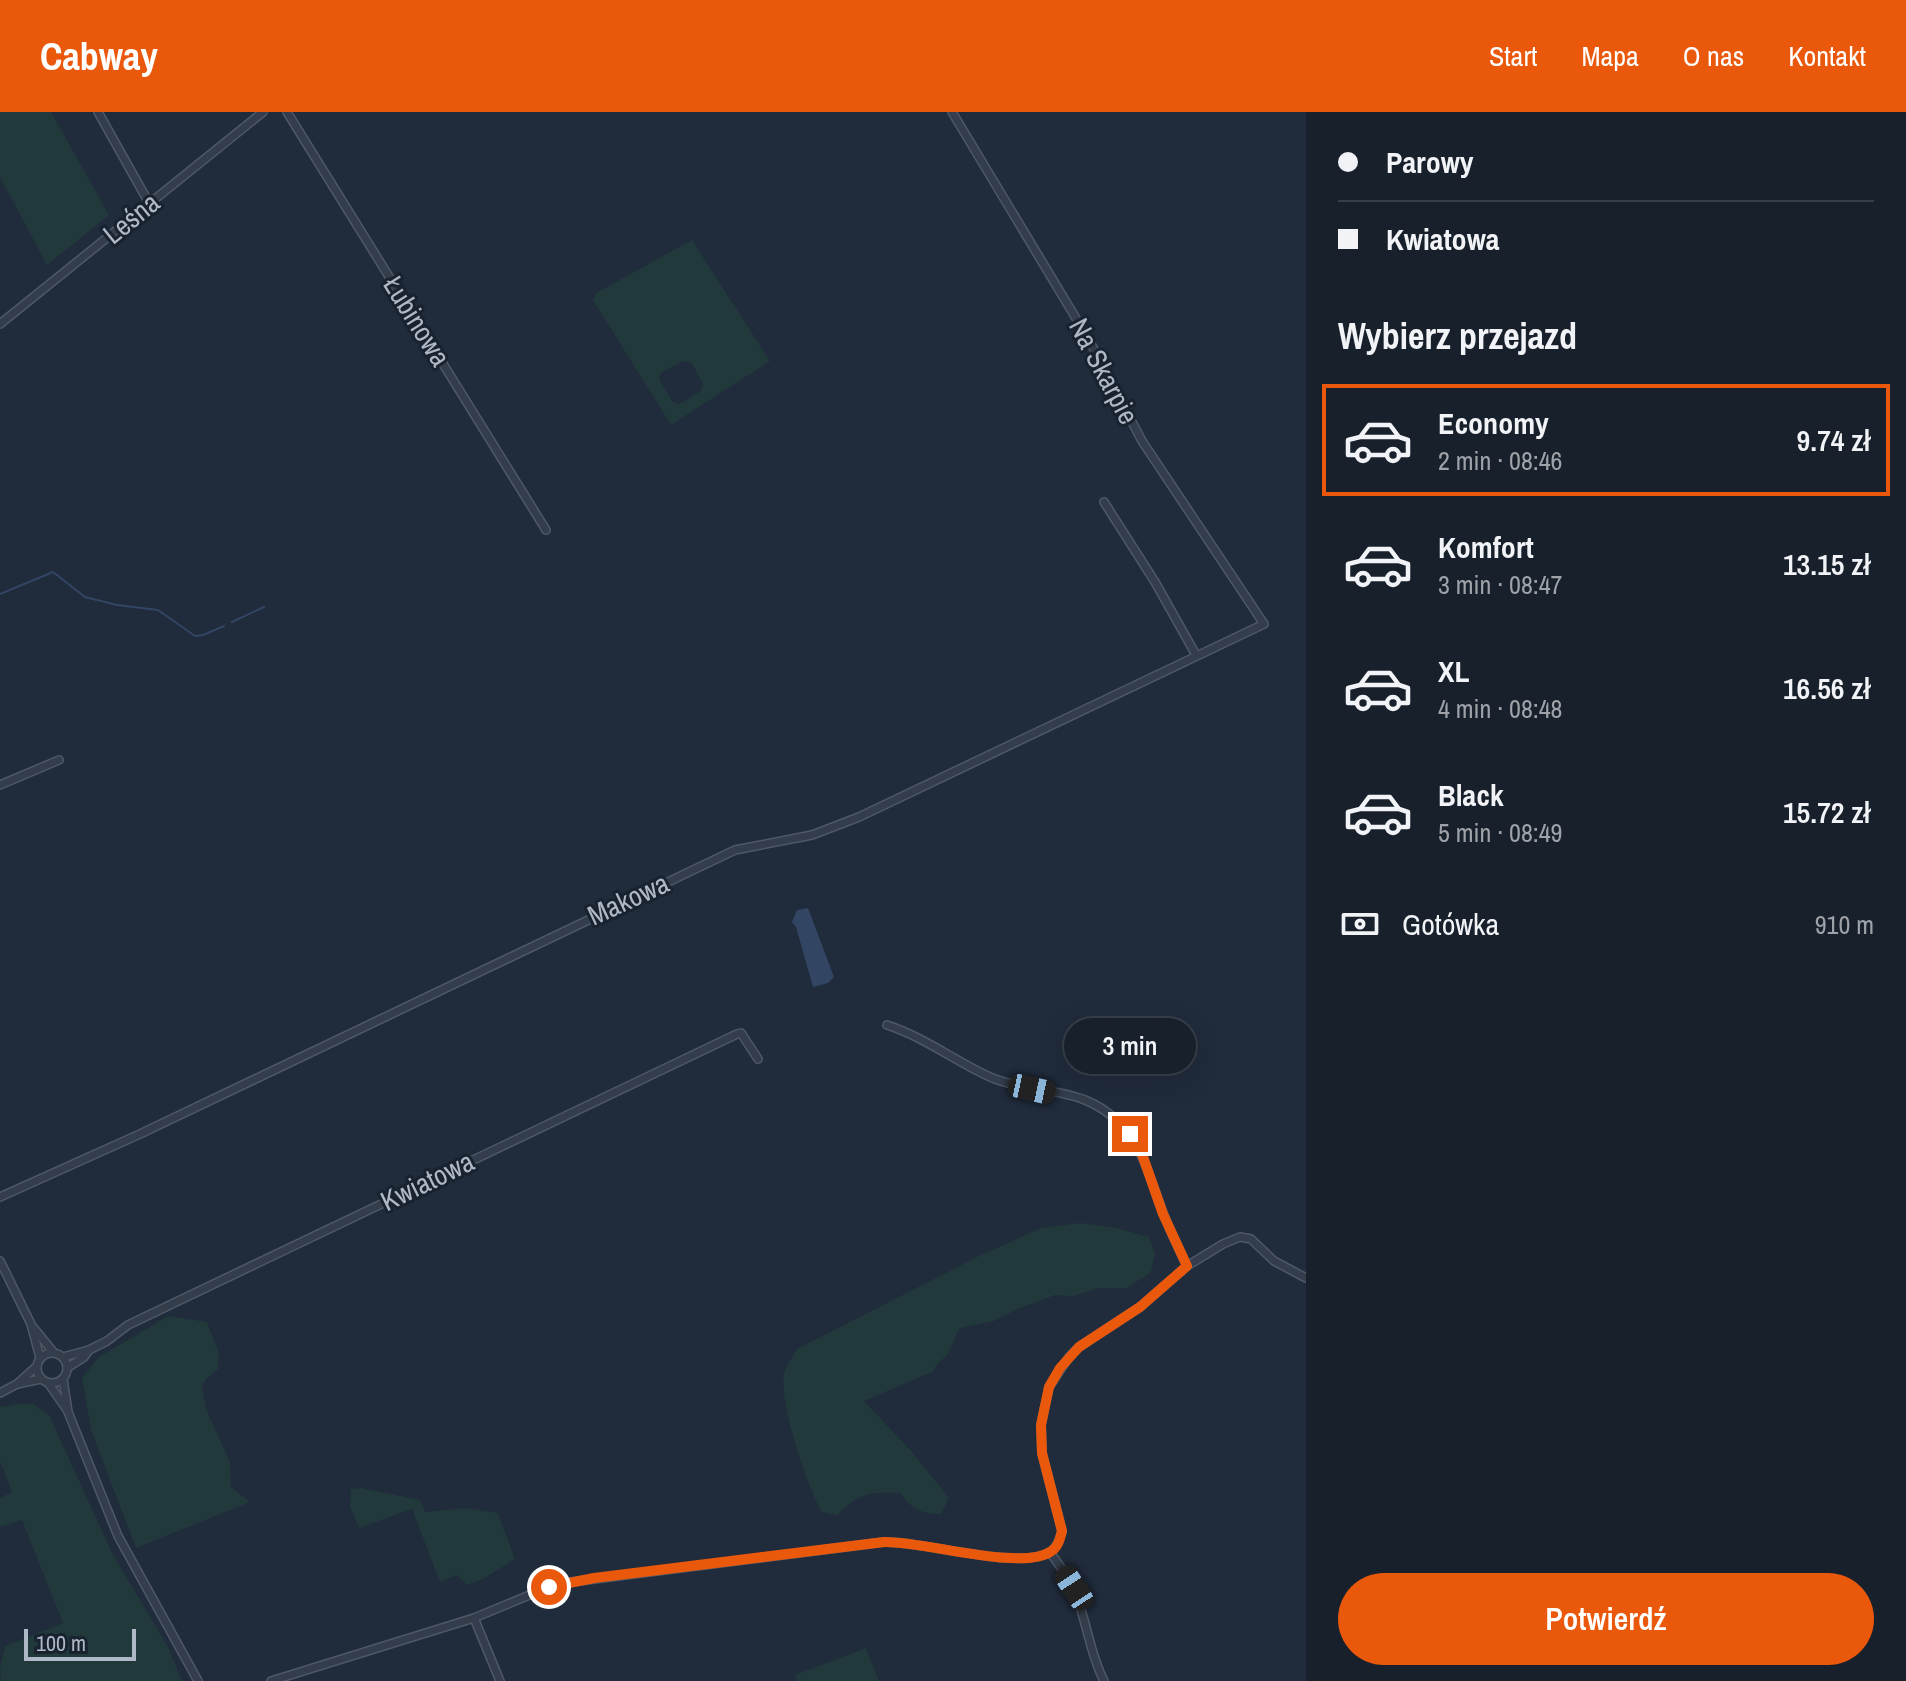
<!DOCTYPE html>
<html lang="pl">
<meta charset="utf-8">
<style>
body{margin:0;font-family:"Archivo Narrow",sans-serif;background:#252d38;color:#f1f3f6;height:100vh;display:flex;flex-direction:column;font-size:30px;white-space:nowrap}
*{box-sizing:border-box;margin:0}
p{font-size:26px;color:#9fa3a9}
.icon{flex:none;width:44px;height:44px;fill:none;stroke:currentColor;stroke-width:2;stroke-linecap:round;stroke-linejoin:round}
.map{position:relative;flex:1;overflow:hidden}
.side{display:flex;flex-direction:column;background:#18202c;width:600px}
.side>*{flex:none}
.top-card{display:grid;align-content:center;height:176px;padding:0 32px;background:#18202c}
.scale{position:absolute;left:24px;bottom:20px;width:112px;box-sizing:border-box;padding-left:8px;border:4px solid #aeb8c7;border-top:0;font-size:22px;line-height:28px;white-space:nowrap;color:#aeb8c7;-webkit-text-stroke:6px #19222f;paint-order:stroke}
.end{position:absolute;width:36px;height:36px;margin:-18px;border:10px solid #ea580c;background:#fff;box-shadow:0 0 0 4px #fff}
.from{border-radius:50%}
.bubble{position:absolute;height:56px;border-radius:28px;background:#18202c;box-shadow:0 8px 32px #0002,0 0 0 2px #363e48;font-size:26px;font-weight:600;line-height:56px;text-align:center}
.car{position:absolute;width:24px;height:48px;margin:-24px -12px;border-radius:10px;box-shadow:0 0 6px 2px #0007;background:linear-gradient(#222 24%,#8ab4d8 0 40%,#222 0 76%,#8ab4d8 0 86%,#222 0)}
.top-card b{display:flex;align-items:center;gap:28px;height:76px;font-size:30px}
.top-card b+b{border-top:2px solid #363e48}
.top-card i{width:20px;height:20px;background:#f1f3f6}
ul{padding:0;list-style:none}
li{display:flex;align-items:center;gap:24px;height:112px;margin:0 16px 12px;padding:0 16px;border:4px solid transparent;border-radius:0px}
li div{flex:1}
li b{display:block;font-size:30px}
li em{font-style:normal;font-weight:600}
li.on{border-color:#ea580c}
li>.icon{width:72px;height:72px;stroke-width:1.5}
h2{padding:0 32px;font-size:36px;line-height:96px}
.pay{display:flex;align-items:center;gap:20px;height:88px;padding:0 32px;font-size:30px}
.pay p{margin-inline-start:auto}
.button{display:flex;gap:16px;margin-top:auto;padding:16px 32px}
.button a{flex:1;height:92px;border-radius:48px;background:#ea580c;color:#fff;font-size:32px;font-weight:600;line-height:92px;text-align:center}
header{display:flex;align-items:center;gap:48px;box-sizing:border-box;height:112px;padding:0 40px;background:#ea580c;color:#fff}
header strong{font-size:38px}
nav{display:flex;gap:44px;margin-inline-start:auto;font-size:28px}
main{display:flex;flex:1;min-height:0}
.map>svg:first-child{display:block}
.green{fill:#22393c;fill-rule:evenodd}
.water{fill:#324664}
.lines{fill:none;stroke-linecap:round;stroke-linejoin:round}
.stream{stroke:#324664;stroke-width:2}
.minor-casing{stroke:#4e5866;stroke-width:10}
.minor{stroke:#333d4b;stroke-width:7}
.route{stroke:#ea580c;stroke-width:10}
.labels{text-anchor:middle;stroke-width:6;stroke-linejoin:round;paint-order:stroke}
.street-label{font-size:28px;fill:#aeb8c7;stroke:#19222f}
</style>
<header>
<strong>Cabway</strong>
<nav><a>Start</a><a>Mapa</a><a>O nas</a><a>Kontakt</a></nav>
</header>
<main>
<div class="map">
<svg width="1306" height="1569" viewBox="0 0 1306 1569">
<rect width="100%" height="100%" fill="#202b3b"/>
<!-- green -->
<g class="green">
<polygon points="0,0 51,0 109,103 47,153 0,65"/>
<path d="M692,128L770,249L671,313L593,188L596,181ZM683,249L691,250L703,272L701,279L679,292L673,290L659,267L661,261Z"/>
<path d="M1080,1111L1117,1116L1149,1125L1155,1142L1151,1160L1127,1176H1099L1073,1184L1055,1183L1018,1197L994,1209L960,1216C954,1224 953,1235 947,1243C941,1250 937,1249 934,1259L864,1289L912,1340L949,1386L941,1402C922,1402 911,1397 900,1381C869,1380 860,1381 837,1403L822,1400C808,1376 776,1285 785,1259C787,1252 793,1244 797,1237L979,1144L1041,1116Z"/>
<polygon points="168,1204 207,1210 219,1241 218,1257 206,1267 202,1275 206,1297 230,1350 231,1375 250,1390 136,1436 91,1318 82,1266 99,1245"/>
<polygon points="16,1292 33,1292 49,1303 112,1441 168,1535 182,1569 1,1569 0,1556 5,1534 63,1511 22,1408 1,1415 0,1413 0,1386 12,1380 0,1349 0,1295"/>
<polygon points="361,1376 420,1388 425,1400 466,1396 498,1401 515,1447 483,1467 467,1473 457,1463 440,1470 412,1397 359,1416 350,1395 351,1377"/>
<polygon points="866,1536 879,1569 797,1569 795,1563"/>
</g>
<!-- water -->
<polygon class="water" points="808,796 834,865 828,871 813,875 796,815 792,810 797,798"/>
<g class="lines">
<!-- stream -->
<g class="stream">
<polyline points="0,482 53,460 85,485 117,493 158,498 195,524 203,523 224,514"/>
<polyline points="232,510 264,495"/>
</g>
<!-- minor casing -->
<g class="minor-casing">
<g id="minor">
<polyline points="98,0 149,91"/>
<polyline points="287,0 546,418"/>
<polyline points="0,212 263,0"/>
<polyline points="1104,390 1155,470 1196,543"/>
<polyline points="0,673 59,648"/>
<path d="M887,913C924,925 955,949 990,965C1020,978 1055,976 1085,988C1136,1009 1145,1052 1162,1098C1169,1117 1178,1135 1187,1154"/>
<polyline points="0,1085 140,1022 735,738 812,723 859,705 1264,512 1142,329 1089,228 952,0"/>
<polyline points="0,1149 31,1212 40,1246"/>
<polyline points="32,1214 54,1241"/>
<circle cx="52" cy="1256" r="15"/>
<polyline points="63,1245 89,1238 107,1229 128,1213 737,922 741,921 758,947"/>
<polyline points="67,1256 84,1245 89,1238"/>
<polyline points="63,1267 68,1300 118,1424 198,1569"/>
<polyline points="17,1272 41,1267"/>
<polyline points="49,1272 67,1298"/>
<polyline points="0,1281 17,1272 37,1254"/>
<path d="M1050,1440C1058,1452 1069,1465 1074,1478C1087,1508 1089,1540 1104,1569"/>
<polyline points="474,1506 500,1569"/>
<path d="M271,1569L474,1506L549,1475L571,1470L884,1430C924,1429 1020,1459 1050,1440C1057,1436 1060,1427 1062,1419L1042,1341L1041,1313L1049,1275L1069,1245L1079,1235L1140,1195L1187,1154L1223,1132L1240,1125L1251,1127L1274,1149L1306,1166"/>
</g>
</g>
<!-- minor -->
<use href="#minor" class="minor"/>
</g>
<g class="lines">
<!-- route -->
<path class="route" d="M549,1475L594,1466L884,1430C924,1429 1020,1459 1050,1440C1058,1436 1060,1427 1062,1419L1042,1341L1041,1313L1049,1275L1060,1256L1079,1235L1140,1195L1187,1154L1163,1102L1142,1042L1130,1022"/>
</g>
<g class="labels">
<!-- street labels -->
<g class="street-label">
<text transform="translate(131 106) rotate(-39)" y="10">Leśna</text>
<text transform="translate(417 209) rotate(58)" y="10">Łubinowa</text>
<text transform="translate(1104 259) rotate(62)" y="10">Na Skarpie</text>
<text transform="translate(628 787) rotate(-25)" y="10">Makowa</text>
<text transform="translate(427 1069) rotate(-26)" y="10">Kwiatowa</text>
</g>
</g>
</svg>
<div class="scale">100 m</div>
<i class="end from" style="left:549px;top:1475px"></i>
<i class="end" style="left:1130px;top:1022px"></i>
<div class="bubble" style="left:1064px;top:906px;width:132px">3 min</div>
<i class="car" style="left:1032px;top:977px;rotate:102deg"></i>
<i class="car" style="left:1074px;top:1476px;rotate:327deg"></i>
</div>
<section class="side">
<div class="top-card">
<b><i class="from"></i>Parowy</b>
<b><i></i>Kwiatowa</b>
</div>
<h2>Wybierz przejazd</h2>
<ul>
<li class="on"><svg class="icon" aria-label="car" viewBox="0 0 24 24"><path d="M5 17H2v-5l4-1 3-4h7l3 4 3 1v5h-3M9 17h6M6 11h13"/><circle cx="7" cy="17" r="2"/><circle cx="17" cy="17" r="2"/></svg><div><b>Economy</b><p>2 min · 08:46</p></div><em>9.74 zł</em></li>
<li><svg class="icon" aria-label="car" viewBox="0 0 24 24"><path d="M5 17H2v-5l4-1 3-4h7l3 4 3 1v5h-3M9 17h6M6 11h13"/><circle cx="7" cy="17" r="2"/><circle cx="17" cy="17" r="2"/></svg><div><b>Komfort</b><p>3 min · 08:47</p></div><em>13.15 zł</em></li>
<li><svg class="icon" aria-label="car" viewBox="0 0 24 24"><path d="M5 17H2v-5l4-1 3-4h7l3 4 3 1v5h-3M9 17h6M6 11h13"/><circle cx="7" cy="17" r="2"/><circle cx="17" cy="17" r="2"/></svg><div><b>XL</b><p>4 min · 08:48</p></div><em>16.56 zł</em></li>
<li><svg class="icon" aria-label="car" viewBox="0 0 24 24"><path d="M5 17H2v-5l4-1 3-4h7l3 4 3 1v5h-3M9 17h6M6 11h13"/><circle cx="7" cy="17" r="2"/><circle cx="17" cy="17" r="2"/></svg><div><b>Black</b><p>5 min · 08:49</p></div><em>15.72 zł</em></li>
</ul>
<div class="pay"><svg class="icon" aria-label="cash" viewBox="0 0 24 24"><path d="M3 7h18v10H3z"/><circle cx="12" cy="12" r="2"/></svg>Gotówka<p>910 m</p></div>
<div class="button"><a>Potwierdź</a></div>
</section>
</main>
